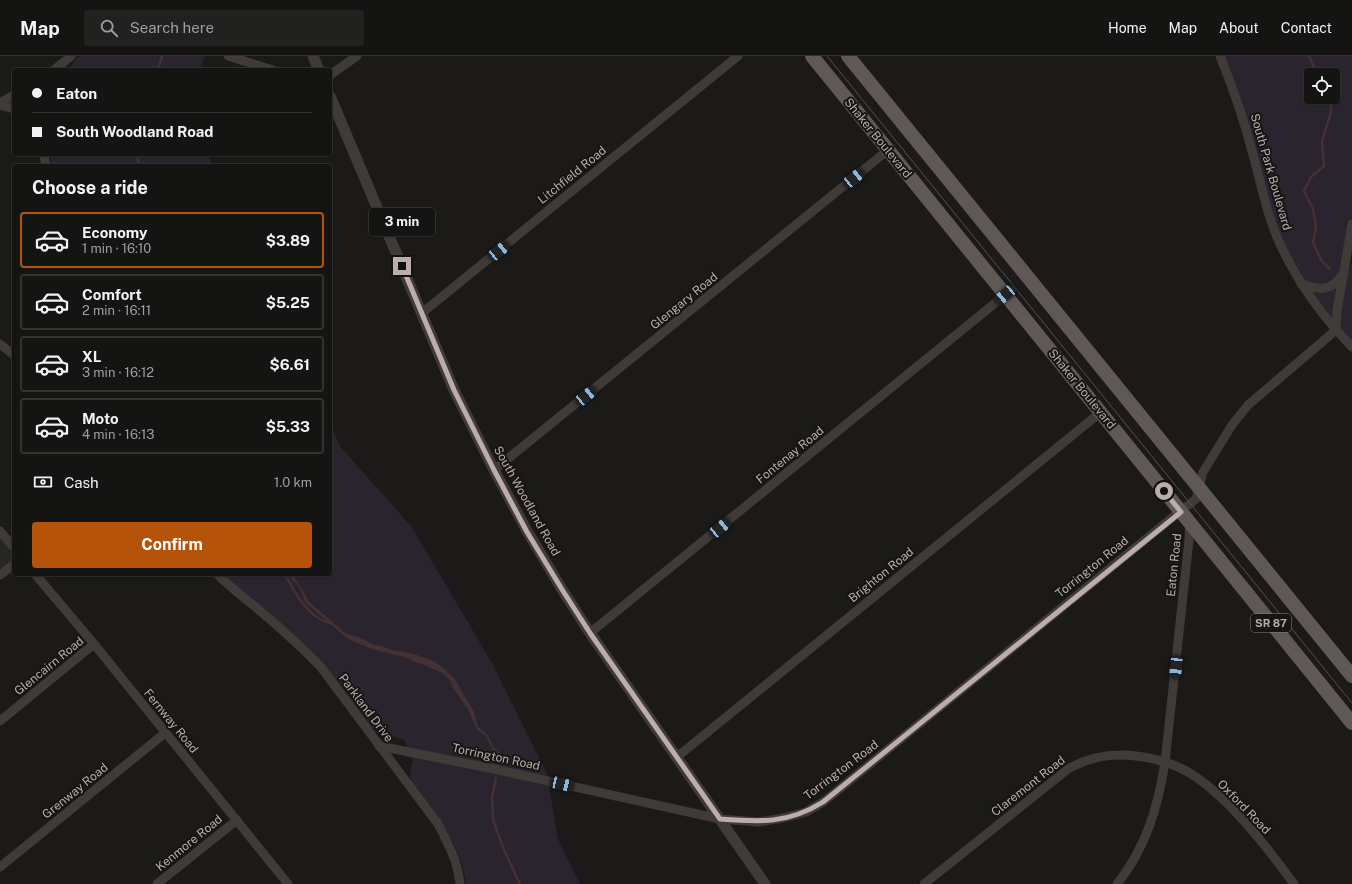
<!DOCTYPE html>
<meta charset="utf-8">
<style>
body{margin:0;font-family:"Public Sans",sans-serif;background:#212120;color:#f1f3f6;height:100vh;display:flex;flex-direction:column;font-size:15px;white-space:nowrap}
*{box-sizing:border-box;margin:0}
p{font-size:13px;color:#9d9e9f}
.icon{flex:none;width:22px;height:22px;fill:none;stroke:currentColor;stroke-width:2;stroke-linecap:round;stroke-linejoin:round}
.map{position:relative;flex:1;overflow:hidden}
.details{position:absolute;left:12px;top:108px;width:320px;height:412px;display:flex;flex-direction:column;background:#141412;border-radius:4px;box-shadow:0 1px 3px #0004,0 0 0 1px #333332}
.details>*{flex:none}
.guide{position:absolute;left:12px;top:12px;width:320px;height:88px;border-radius:4px;box-shadow:0 1px 3px #0004,0 0 0 1px #333332;display:grid;align-content:center;height:88px;padding:0 20px;background:#141412}
.buttons{position:absolute;left:1304px;top:12px;display:grid;gap:8px}
.buttons a{display:grid;place-items:center;width:36px;height:36px;border-radius:4px;background:#141412;box-shadow:0 1px 3px #0004,0 0 0 1px #333332;font-size:20px}
.end{position:absolute;width:18px;height:18px;margin:-9px;border:5px solid #bbadab;background:#111;box-shadow:0 0 0 2px #111}
.from{border-radius:50%}
.bubble{position:absolute;height:28px;border-radius:4px;background:#141412;box-shadow:0 1px 3px #0004,0 0 0 1px #333332;font-size:13px;font-weight:700;line-height:28px;text-align:center}
.car{position:absolute;width:12px;height:24px;margin:-12px -6px;border-radius:5px;box-shadow:0 0 3px 1px #0007;background:linear-gradient(#222 24%,#8ab4d8 0 40%,#222 0 76%,#8ab4d8 0 86%,#222 0)}
.guide b{display:flex;align-items:center;gap:14px;height:38px;font-size:15px}
.guide b+b{border-top:1px solid #333332}
.guide i{width:10px;height:10px;background:#f1f3f6}
ul{padding:0;list-style:none}
li{display:flex;align-items:center;gap:12px;height:56px;margin:0 8px 6px;padding:0 12px;border:2px solid #333332;border-radius:4px}
li div{flex:1}
li b{display:block;font-size:15px}
li em{font-style:normal;font-weight:700}
li.on{border-color:#b45309}
li>.icon{width:36px;height:36px;stroke-width:1.5}
h2{padding:0 20px;font-size:18px;line-height:48px}
.pay{display:flex;align-items:center;gap:10px;height:44px;padding:0 20px;font-size:15px}
.pay p{margin-inline-start:auto}
.cta{display:flex;gap:8px;margin-top:auto;padding:8px 20px}
.cta a{flex:1;height:46px;border-radius:4px;background:#b45309;color:#fff;font-size:16px;font-weight:700;line-height:46px;text-align:center}
header{display:flex;align-items:center;gap:24px;box-sizing:border-box;height:56px;padding:0 20px;background:#141412;border-bottom:1px solid #333332}
header strong{font-size:19px}
nav{display:flex;gap:22px;margin-inline-start:auto;font-size:14px}
.search{width:280px;height:36px;background:#212120;display:flex;align-items:center;gap:10px;box-sizing:border-box;padding:0 14px;border-radius:4px;color:#9d9e9f;font-size:15px}
.map>svg:first-child{display:block}
.built{fill:#282624}
.green{fill:#2a242e;fill-rule:evenodd}
.water{fill:#443133}
.lines{fill:none;stroke-linecap:round;stroke-linejoin:round}
.stream{stroke:#443133;stroke-width:2.5}
.minor{stroke:#403b39;stroke-width:9}
.tertiary{stroke:#403b39;stroke-width:11}
.primary{stroke:#5f5855;stroke-width:14}
.tram{stroke:#554e4c;stroke-width:1}
.route{stroke:#bbadab;stroke-width:5}
.labels{text-anchor:middle;stroke-width:4;stroke-linejoin:round;paint-order:stroke}
.shield{fill:#161513;stroke:#8a7f7d;stroke-width:1}
.shield-label{font-size:11px;font-weight:bold;fill:#bbadab}
.street-label{font-size:12px;fill:#bbadab;stroke:#161513}
</style>
<header>
<strong>Map</strong>
<div class="search"><svg class="icon" aria-label="search" viewBox="0 0 24 24"><circle cx="10" cy="10" r="6"/><path d="M15 15l6 6"/></svg>Search here</div>
<nav><a>Home</a><a>Map</a><a>About</a><a>Contact</a></nav>
</header>
<div class="map">
<svg width="1352" height="828" viewBox="0 0 1352 828">
<rect width="100%" height="100%" fill="#1b1a18"/>
<!-- built -->
<polygon class="built" points="0,481 13,499 12,504 0,513"/>
<!-- green -->
<g class="green">
<polygon points="80,0 205,0 199,14 69,14 75,4"/>
<path d="M1220,0H1352V168L1346,206L1352,208V291L1336,274L1280,189ZM1311,19H1333V41H1311Z"/>
<polygon points="50,98 207,98 213,110 52,110"/>
<path d="M330,364L339,389L411,470L492,607L547,718L558,783L580,828H466C463,800 447,773 431,751C424,742 415,734 411,723C409,717 411,711 413,706L404,684L377,677L371,671L325,610L276,563L237,531L224,518H330Z"/>
</g>
<!-- water -->
<polygon class="water" points="287,518 292,518 299,528 309,546 345,577 361,582 374,589 381,590 392,594 414,598 431,604 437,607 448,616 454,622 474,656 478,671 487,678 494,692 497,694 500,703 496,705 493,695 486,680 477,674 468,653 453,632 449,623 442,617 431,612 419,607 414,606 408,602 372,593 348,583 306,547 298,529"/>
<g class="lines">
<!-- stream -->
<g class="stream">
<polyline points="1309,0 1318,19"/>
<polyline points="158,14 162,0"/>
<polyline points="137,98 139,110"/>
<polyline points="1330,213 1321,204 1313,186 1316,172 1313,153 1304,135 1311,121 1324,110 1322,85 1331,56 1331,41"/>
<path d="M285,518C293,534 304,554 320,563C323,565 328,566 332,568"/>
<polyline points="496,696 499,699 500,702"/>
<polyline points="496,722 492,741 493,764 504,794 520,828"/>
</g>
<!-- minor -->
<g class="minor">
<polyline points="228,0 273,14"/>
<path d="M1220,0C1232,30 1243,60 1251,92C1261,125 1266,159 1281,190C1299,229 1322,260 1352,291"/>
<polyline points="54,14 71,0"/>
<polyline points="330,19 357,0"/>
<polyline points="0,47 14,39"/>
<polyline points="0,49 14,53"/>
<polyline points="44,98 46,110"/>
<path d="M1301,228C1319,234 1331,236 1342,219"/>
<polyline points="422,257 738,0"/>
<polyline points="0,288 14,299"/>
<polyline points="494,414 888,94"/>
<polyline points="0,475 14,492"/>
<polyline points="35,518 94,588 288,828"/>
<path d="M217,518C227,528 237,536 248,545C273,565 297,587 320,610L438,768C448,787 458,806 460,828"/>
<polyline points="0,519 14,508"/>
<polyline points="590,577 1005,239"/>
<polyline points="0,665 94,588"/>
<polyline points="379,690 494,713 720,763 759,766 783,762 806,756 823,746 832,739 1173,461 1196,443 1203,416 1232,369 1248,349 1336,274 1337,255 1352,168"/>
<polyline points="677,701 1101,356"/>
<polyline points="0,811 165,677"/>
<polyline points="157,828 237,764"/>
<path d="M924,828L1068,713C1089,701 1112,697 1136,700C1154,702 1172,707 1188,716C1226,738 1268,792 1294,828"/>
<path d="M1117,828C1146,792 1158,751 1165,706L1189,484L1190,465"/>
</g>
<!-- tertiary -->
<g class="tertiary">
<polyline points="313,0 319,14"/>
<polyline points="330,40 454,334 494,414 527,475 563,535 590,577 765,828"/>
</g>
<!-- primary -->
<g class="primary">
<polyline points="812,0 1352,667"/>
<polyline points="848,0 1352,620"/>
</g>
<!-- tram -->
<polyline class="tram" points="827,0 1352,647"/>
</g>
<g class="lines">
<!-- route -->
<path class="route" d="M402,210L454,334L494,414L527,476L563,535L590,577L720,763C760,766 788,768 823,746L1181,456L1164,435"/>
</g>
<g class="labels">
<!-- shield labels -->
<rect class="shield" x="1251" y="558" width="40" height="18" rx="3"/>
<g class="shield-label">
<text x="1271" y="571">SR 87</text>
</g>
<!-- street labels -->
<g class="street-label">
<text transform="translate(878 82) rotate(51)" y="4">Shaker Boulevard</text>
<text transform="translate(1271 116) rotate(74)" y="4">South Park Boulevard</text>
<text transform="translate(572 119) rotate(-39)" y="4">Litchfield Road</text>
<text transform="translate(684 245) rotate(-39)" y="4">Glengary Road</text>
<text transform="translate(1082 333) rotate(51)" y="4">Shaker Boulevard</text>
<text transform="translate(790 399) rotate(-39)" y="4">Fontenay Road</text>
<text transform="translate(527 445) rotate(61)" y="4">South Woodland Road</text>
<text transform="translate(1174 509) rotate(-84)" y="4">Eaton Road</text>
<text transform="translate(1092 511) rotate(-39)" y="4">Torrington Road</text>
<text transform="translate(881 519) rotate(-39)" y="4">Brighton Road</text>
<text transform="translate(49 610) rotate(-39)" y="4">Glencairn Road</text>
<text transform="translate(366 652) rotate(53)" y="4">Parkland Drive</text>
<text transform="translate(171 665) rotate(51)" y="4">Fernway Road</text>
<text transform="translate(496 701) rotate(12)" y="4">Torrington Road</text>
<text transform="translate(841 714) rotate(-37)" y="4">Torrington Road</text>
<text transform="translate(1028 730) rotate(-38)" y="4">Claremont Road</text>
<text transform="translate(75 735) rotate(-39)" y="4">Grenway Road</text>
<text transform="translate(1244 751) rotate(46)" y="4">Oxford Road</text>
<text transform="translate(189 787) rotate(-39)" y="4">Kenmore Road</text>
</g>
</g>
</svg>
<div class="buttons">
<a><svg class="icon" aria-label="locate" viewBox="0 0 24 24"><circle cx="12" cy="12" r="6"/><path d="M12 2v4M12 18v4M2 12h4M18 12h4"/></svg></a>
</div>
<i class="end from" style="left:1164px;top:435px"></i>
<i class="end" style="left:402px;top:210px"></i>
<div class="bubble" style="left:369px;top:152px;width:66px">3 min</div>
<i class="car" style="left:854px;top:122px;rotate:51deg"></i>
<i class="car" style="left:499px;top:195px;rotate:51deg"></i>
<i class="car" style="left:1005px;top:239px;rotate:230deg"></i>
<i class="car" style="left:586px;top:340px;rotate:51deg"></i>
<i class="car" style="left:720px;top:472px;rotate:51deg"></i>
<i class="car" style="left:1176px;top:611px;rotate:186deg"></i>
<i class="car" style="left:562px;top:728px;rotate:103deg"></i>
<div class="guide">
<b><i class="from"></i>Eaton</b>
<b><i></i>South Woodland Road</b>
</div>
<section class="details">
<h2>Choose a ride</h2>
<ul>
<li class="on"><svg class="icon" aria-label="car" viewBox="0 0 24 24"><path d="M5 17H2v-5l4-1 3-4h7l3 4 3 1v5h-3M9 17h6M6 11h13"/><circle cx="7" cy="17" r="2"/><circle cx="17" cy="17" r="2"/></svg><div><b>Economy</b><p>1 min · 16:10</p></div><em>$3.89</em></li>
<li><svg class="icon" aria-label="car" viewBox="0 0 24 24"><path d="M5 17H2v-5l4-1 3-4h7l3 4 3 1v5h-3M9 17h6M6 11h13"/><circle cx="7" cy="17" r="2"/><circle cx="17" cy="17" r="2"/></svg><div><b>Comfort</b><p>2 min · 16:11</p></div><em>$5.25</em></li>
<li><svg class="icon" aria-label="car" viewBox="0 0 24 24"><path d="M5 17H2v-5l4-1 3-4h7l3 4 3 1v5h-3M9 17h6M6 11h13"/><circle cx="7" cy="17" r="2"/><circle cx="17" cy="17" r="2"/></svg><div><b>XL</b><p>3 min · 16:12</p></div><em>$6.61</em></li>
<li><svg class="icon" aria-label="car" viewBox="0 0 24 24"><path d="M5 17H2v-5l4-1 3-4h7l3 4 3 1v5h-3M9 17h6M6 11h13"/><circle cx="7" cy="17" r="2"/><circle cx="17" cy="17" r="2"/></svg><div><b>Moto</b><p>4 min · 16:13</p></div><em>$5.33</em></li>
</ul>
<div class="pay"><svg class="icon" aria-label="cash" viewBox="0 0 24 24"><path d="M3 7h18v10H3z"/><circle cx="12" cy="12" r="2"/></svg>Cash<p>1.0 km</p></div>
<div class="cta"><a>Confirm</a></div>
</section>
</div>
